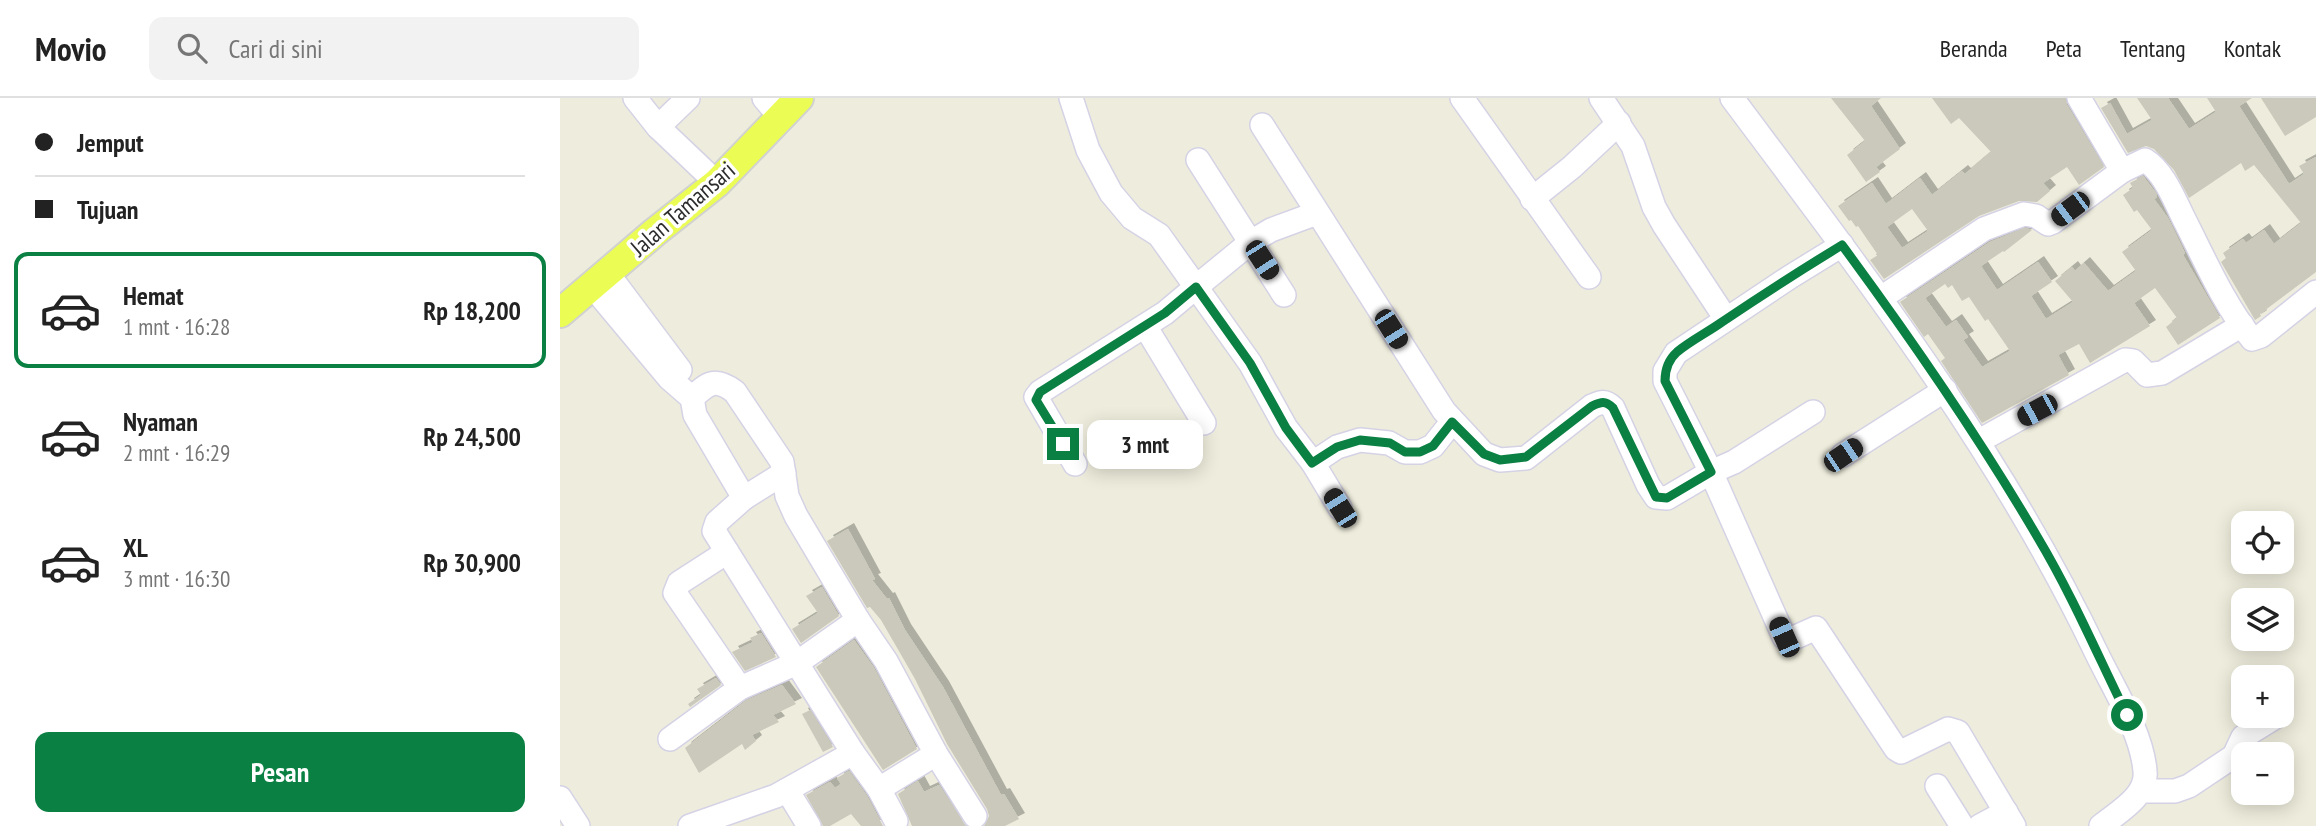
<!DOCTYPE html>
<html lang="id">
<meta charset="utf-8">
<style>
body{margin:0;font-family:"PT Sans Narrow",sans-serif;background:#f2f2f2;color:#222;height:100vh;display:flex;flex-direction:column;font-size:26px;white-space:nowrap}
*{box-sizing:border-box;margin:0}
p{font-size:23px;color:#767676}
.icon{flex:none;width:38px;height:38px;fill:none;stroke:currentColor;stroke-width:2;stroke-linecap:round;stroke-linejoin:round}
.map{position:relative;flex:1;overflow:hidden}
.sheet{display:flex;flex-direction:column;background:#fff;width:560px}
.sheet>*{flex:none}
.top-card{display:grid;align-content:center;height:154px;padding:0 35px;background:#fff}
.tools{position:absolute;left:1671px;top:413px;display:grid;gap:14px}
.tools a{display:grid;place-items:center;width:63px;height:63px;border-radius:14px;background:#fff;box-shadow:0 4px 18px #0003;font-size:35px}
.end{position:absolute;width:32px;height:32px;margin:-16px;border:9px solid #0b8043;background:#fff;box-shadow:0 0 0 4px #fff}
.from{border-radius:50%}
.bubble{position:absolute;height:49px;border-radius:14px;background:#fff;box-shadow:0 4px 18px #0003;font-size:23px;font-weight:800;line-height:49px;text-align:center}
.car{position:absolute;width:21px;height:42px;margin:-21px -10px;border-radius:9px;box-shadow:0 0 5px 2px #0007;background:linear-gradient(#222 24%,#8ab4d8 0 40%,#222 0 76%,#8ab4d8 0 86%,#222 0)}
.top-card b{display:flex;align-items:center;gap:24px;height:66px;font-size:26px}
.top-card b+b{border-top:2px solid #e0e0e0}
.top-card i{width:18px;height:18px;background:#222}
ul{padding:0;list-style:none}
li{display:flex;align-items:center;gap:21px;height:116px;margin:0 14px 10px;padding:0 21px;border:4px solid transparent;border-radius:14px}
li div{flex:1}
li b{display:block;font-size:26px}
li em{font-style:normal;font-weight:800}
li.on{border-color:#0b8043}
li>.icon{width:63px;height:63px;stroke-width:1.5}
.primary-button{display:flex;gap:14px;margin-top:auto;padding:14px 35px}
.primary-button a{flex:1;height:80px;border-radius:14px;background:#0b8043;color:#fff;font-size:28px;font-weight:800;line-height:80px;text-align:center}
header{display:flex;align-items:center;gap:42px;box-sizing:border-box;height:98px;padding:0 35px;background:#fff;border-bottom:2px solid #e0e0e0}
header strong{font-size:33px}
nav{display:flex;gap:38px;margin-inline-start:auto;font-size:24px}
.search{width:490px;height:63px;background:#f2f2f2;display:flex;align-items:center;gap:18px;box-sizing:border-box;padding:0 24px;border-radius:14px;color:#767676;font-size:26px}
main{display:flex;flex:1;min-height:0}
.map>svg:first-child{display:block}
.building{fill:#cac9bc;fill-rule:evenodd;filter:url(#shadow)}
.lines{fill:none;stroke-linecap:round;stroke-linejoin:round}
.minor-casing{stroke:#d5d2e5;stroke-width:26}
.major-casing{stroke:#d1d1d1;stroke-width:32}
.minor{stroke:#fff;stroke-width:23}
.major{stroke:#ebfc54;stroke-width:28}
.route{stroke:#0b8043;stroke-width:9}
.labels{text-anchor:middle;stroke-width:7;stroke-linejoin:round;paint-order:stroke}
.street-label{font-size:24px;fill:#2c2c2c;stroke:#fff}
</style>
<header>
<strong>Movio</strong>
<div class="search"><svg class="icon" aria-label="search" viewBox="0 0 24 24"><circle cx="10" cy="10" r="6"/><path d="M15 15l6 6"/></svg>Cari di sini</div>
<nav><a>Beranda</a><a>Peta</a><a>Tentang</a><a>Kontak</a></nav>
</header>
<main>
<section class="sheet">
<div class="top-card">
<b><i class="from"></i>Jemput</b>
<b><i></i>Tujuan</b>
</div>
<ul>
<li class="on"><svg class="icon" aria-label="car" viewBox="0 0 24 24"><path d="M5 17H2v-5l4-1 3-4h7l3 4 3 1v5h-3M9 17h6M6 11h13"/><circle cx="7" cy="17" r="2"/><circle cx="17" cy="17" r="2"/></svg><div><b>Hemat</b><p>1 mnt · 16:28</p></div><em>Rp 18,200</em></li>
<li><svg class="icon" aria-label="car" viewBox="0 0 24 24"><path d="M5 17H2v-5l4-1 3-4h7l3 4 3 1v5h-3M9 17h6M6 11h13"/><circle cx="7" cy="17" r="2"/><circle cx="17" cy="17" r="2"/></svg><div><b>Nyaman</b><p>2 mnt · 16:29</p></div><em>Rp 24,500</em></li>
<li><svg class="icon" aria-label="car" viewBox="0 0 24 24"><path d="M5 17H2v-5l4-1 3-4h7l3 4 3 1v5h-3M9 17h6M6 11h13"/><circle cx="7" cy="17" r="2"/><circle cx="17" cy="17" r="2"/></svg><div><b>XL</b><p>3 mnt · 16:30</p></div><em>Rp 30,900</em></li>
</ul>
<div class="primary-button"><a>Pesan</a></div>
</section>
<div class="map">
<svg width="1756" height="728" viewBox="0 0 1756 728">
<defs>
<filter id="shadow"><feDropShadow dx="6" dy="-6" stdDeviation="0" flood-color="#0004"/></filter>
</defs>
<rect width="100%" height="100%" fill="#eeeddd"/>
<!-- building -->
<g class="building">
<polygon points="1271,0 1321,0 1311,8 1340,51 1316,69 1320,74 1306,84 1287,57 1305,43"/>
<path d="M1372,0H1505L1507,7L1544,69L1519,87L1507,69L1483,85L1490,93L1477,104L1459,103L1419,118L1324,181L1310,162L1318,157L1298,128L1296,129L1291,122L1289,123L1278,108L1312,85L1326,106L1360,80L1372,97L1402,73L1405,76L1431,54L1399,20L1391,26ZM1352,111L1368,133L1342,150L1327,129Z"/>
<polygon points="1577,0 1608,0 1629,31 1656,14 1647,0 1692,0 1679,8 1729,86 1744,76 1739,68 1756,59 1756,174 1700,216 1701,218 1695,222 1661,164 1666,160 1663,155 1683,141 1686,145 1704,132 1714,146 1741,125 1694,67 1685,73 1681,65 1629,100 1614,72 1594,51 1586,48 1568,55 1541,10 1550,5 1567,36 1592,22"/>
<polygon points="1701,0 1756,0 1756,19 1725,38"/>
<path d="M1583,78L1596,95L1597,99L1594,101L1608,120L1625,155L1623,157L1660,220L1618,247L1606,229L1617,220L1595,190L1574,205L1590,228L1530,265L1519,246L1498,257L1509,277L1422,325L1381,263L1385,260L1368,236L1364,239L1340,204L1430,144L1465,130L1472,132L1444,154L1443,153L1421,168L1437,192L1478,164L1492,184L1471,198L1486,221L1513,204L1495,183L1512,169L1515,173L1524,165L1548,193L1576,173L1562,154L1592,132L1577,112L1574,114L1563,97L1573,90L1570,85ZM1385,186L1388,190L1392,187L1402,203L1409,199L1425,223L1428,221L1450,253L1422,269L1403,242L1408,239L1396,222L1386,229L1365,200Z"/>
<polygon points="288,431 315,481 312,482 327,501 329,500 345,532 383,589 441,697 444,696 459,721 445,728 424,728 429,718 427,711 387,646 355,581 321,522 310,509 307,510 267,443"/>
<polygon points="262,489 279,518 241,545 232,531 258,515 246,498"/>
<polygon points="201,535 216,559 185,573 172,554 193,544 190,540"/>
<polygon points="294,542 314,570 357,651 323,672 256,569"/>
<polygon points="156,580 161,587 130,609 128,606 141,597 137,591"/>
<polygon points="222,587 236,606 213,617 219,624 192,637 196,643 185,652 182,646 139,675 125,650 187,602"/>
<polygon points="250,612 273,649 263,654 242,616"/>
<polygon points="289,673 307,698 323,728 301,728 291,716 270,728 263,728 246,697 270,684 275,690 281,686 277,680"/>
<polygon points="358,683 364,694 379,687 406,728 352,728 338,696"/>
</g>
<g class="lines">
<!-- minor casing -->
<g class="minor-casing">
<g id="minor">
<polyline points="75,0 98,29 157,85"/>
<polyline points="204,0 220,19"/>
<polyline points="511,0 528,52 551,95 572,120 599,137 636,189 691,144 711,132 757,115"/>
<polyline points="902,0 1029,179"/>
<polyline points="1041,0 1073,48 1094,109 1104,127 1166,221"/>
<path d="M1172,0C1305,178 1441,354 1537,556C1554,591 1582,635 1585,673C1588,698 1558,714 1541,728"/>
<path d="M1519,0L1562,73L1585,62C1604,74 1614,101 1624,121C1644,160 1664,207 1692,241L1701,238L1756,194"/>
<path d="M702,27L884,313L924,356L940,362L966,360L1032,308C1041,304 1045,302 1053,310L1088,387L1096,399L1107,400L1151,374L1224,539L1229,542L1256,530L1336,651L1341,654L1388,631L1398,634L1454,728"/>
<polyline points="98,29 128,0"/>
<polyline points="638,62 724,197"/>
<polyline points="972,101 1012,69 1059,25"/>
<polyline points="48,176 120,272"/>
<polyline points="33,189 109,280 132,300 135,317 184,400 157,424 154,433 293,655 216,698 130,728"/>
<polyline points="1321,200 1424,131 1464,116 1476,118 1488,126 1493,124 1562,73"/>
<polyline points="585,228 644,325"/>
<path d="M132,300C148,285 155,279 175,294L222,364L227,398L236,418L298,522L326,563L376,656L415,718"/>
<polyline points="1253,314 1174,364 1151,374 1105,283 1105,273 1116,255 1230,179 1282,147"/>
<polyline points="1419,343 1565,262 1573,263 1587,277 1602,275 1682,227"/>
<polyline points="1283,357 1385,292"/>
<polyline points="753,365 780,410"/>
<polyline points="515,366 476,299 480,294 605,215 636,189 690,265 726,330 753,365 777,349 800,342 829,345 845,354 860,354 873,348 892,324"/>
<polyline points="184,400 224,375"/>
<polyline points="167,454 119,485 115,495 180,590"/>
<polyline points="110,641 180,590 237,565 298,522"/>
<polyline points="293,655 319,691 336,723"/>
<polyline points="1377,688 1402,728"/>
<polyline points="319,691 376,656"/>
<polyline points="227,692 249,728"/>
<polyline points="1582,693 1615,693 1629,688 1674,658 1683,639 1717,618"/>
<polyline points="0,700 18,728"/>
<polyline points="1420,728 1446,714"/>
</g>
</g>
<!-- major casing -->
<g class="major-casing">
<polyline id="major" points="0,215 95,134 157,85 239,0"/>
</g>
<!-- minor -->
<use href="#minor" class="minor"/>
<!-- major -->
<use href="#major" class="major"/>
</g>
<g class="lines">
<!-- route -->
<path class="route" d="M503,346L476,302L480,294L605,215L636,189L690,265L726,330L752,365L777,349L800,342L830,345L845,354H860L873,348L892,324L924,356L940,362L966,359L1032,308C1041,304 1045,302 1053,310L1096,399L1107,400L1151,374L1105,283C1105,272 1108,262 1117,254C1130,243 1148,234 1162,224C1202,197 1241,172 1282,147C1352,242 1419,339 1478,440C1512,497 1538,558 1567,617"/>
</g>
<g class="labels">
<!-- street labels -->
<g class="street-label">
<text transform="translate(123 111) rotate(-41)" y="8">Jalan Tamansari</text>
</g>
</g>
</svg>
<div class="tools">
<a><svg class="icon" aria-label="locate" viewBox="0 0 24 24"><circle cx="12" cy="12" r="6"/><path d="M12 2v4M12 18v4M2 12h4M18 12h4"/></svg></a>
<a><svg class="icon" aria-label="layers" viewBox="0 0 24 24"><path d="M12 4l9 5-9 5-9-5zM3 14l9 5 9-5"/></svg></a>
<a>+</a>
<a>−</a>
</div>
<i class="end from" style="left:1567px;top:617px"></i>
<i class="end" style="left:503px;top:346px"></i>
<div class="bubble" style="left:527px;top:322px;width:116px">3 mnt</div>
<i class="car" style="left:1510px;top:111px;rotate:233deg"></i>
<i class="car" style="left:702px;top:162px;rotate:147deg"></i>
<i class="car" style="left:831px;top:231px;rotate:148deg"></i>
<i class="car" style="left:1477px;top:312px;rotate:242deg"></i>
<i class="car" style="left:1283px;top:357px;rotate:56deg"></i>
<i class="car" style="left:780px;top:410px;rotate:328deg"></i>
<i class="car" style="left:1224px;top:539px;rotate:336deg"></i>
</div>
</main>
